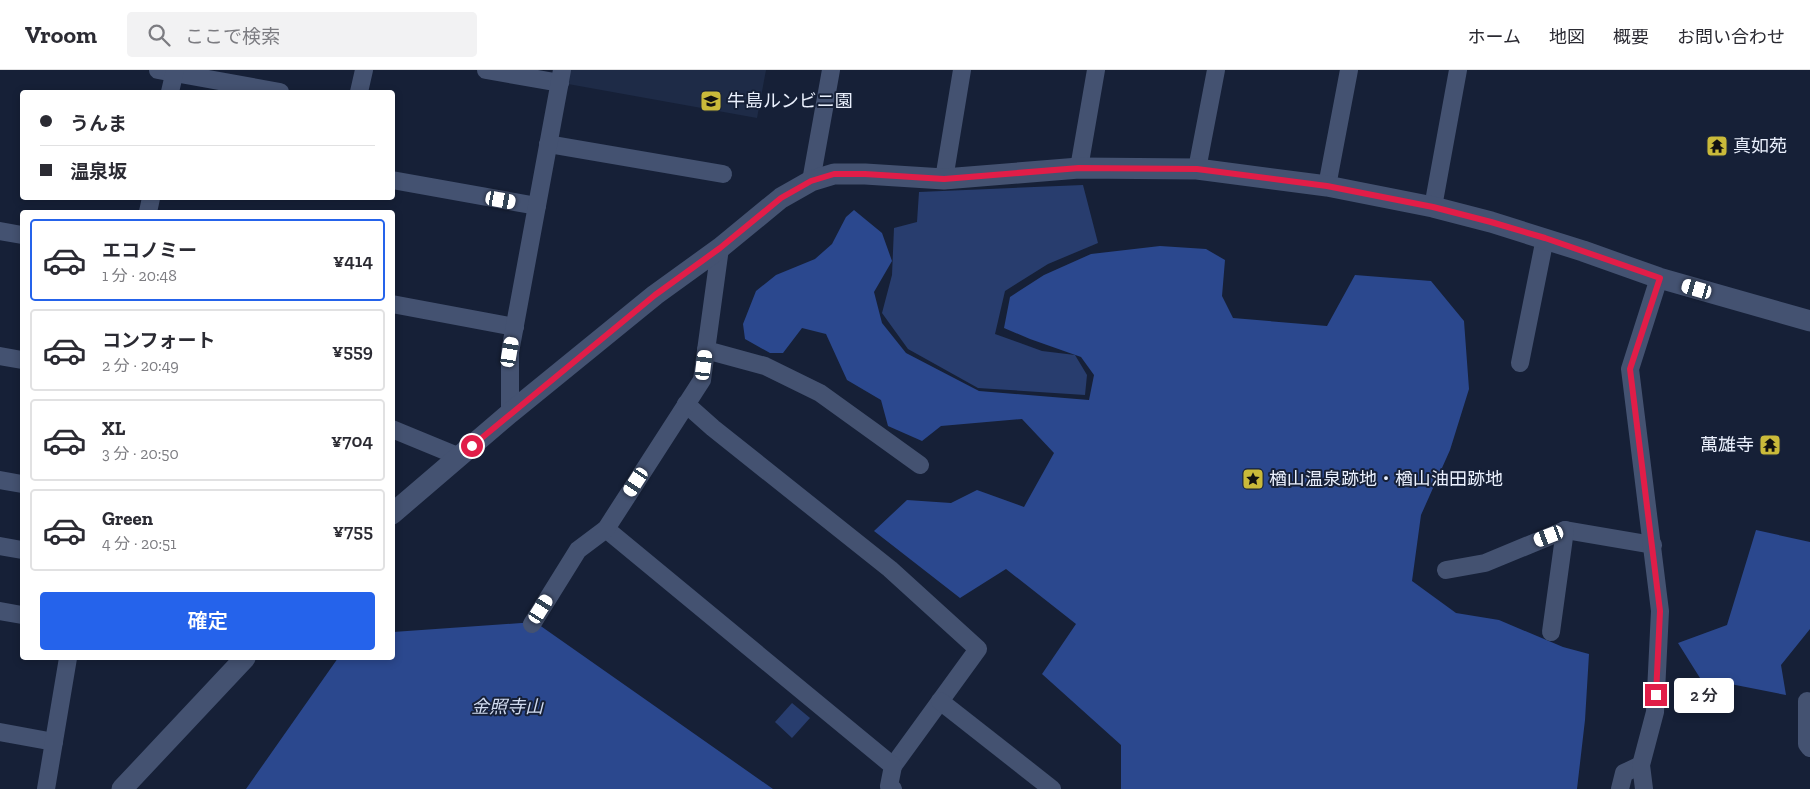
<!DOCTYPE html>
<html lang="ja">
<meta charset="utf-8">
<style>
body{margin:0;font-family:"Zilla Slab","Noto Sans JP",serif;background:#f2f2f3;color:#2b2b33;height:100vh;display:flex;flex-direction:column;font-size:19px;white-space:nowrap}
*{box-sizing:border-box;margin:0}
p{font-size:16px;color:#7c7c81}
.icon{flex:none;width:28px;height:28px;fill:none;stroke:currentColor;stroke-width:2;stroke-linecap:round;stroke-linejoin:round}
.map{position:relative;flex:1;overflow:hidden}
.side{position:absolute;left:20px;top:140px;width:375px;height:450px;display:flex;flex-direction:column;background:#fff;border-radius:5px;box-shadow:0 2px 8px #0003}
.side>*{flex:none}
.banner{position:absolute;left:20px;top:20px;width:375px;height:110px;border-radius:5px;box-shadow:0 2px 8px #0003;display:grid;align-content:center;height:110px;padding:0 20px;background:#fff}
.end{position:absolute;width:22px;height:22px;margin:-11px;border:6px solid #e11d48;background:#fff;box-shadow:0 0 0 2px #fff}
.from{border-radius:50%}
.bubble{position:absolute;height:35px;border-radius:5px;background:#fff;box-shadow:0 2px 8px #0003;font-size:16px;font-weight:600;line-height:35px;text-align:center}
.car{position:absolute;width:15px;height:30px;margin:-15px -8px;border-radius:6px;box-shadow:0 0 4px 1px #0007;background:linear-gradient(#fff 24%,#345 0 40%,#fff 0 76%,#345 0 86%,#fff 0)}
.banner b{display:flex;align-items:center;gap:18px;height:48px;font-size:19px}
.banner b+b{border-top:1px solid #e1e1e2}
.banner i{width:12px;height:12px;background:#2b2b33}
ul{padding:9px 0 0;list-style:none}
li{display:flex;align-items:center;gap:15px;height:82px;margin:0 10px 8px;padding:0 10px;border:2px solid #e1e1e2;border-radius:5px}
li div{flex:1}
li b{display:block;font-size:19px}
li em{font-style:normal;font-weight:600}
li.active{border-color:#2563eb}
li>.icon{width:45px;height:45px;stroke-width:1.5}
.primary-button{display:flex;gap:10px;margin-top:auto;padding:10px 20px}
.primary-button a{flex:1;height:58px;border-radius:5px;background:#2563eb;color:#fff;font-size:20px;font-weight:600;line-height:58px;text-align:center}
header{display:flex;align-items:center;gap:30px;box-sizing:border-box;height:70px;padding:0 25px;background:#fff;border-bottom:1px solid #e1e1e2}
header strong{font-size:24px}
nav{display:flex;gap:28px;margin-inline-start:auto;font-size:18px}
.search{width:350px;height:45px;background:#f2f2f3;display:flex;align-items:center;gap:12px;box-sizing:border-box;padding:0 18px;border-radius:5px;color:#7c7c81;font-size:19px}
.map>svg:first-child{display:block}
.built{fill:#1e2b47}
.green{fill:#283d6e}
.forest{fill:#2b488e}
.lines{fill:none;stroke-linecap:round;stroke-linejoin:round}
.minor{stroke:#445271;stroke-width:18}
.tertiary{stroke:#445271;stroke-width:21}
.route{stroke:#e11d48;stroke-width:6}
.labels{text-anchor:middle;stroke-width:4;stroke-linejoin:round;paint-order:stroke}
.poi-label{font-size:18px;fill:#eaf0fd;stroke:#162037;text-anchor:start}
.park-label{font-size:18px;font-style:italic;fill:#d1dbef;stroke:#162037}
</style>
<header>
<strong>Vroom</strong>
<div class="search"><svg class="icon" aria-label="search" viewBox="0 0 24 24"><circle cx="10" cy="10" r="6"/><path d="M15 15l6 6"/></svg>ここで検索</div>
<nav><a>ホーム</a><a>地図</a><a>概要</a><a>お問い合わせ</a></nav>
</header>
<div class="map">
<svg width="1810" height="719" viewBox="0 0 1810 719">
<rect width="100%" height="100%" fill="#162037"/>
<!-- built -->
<polygon class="built" points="570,0 766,0 757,48 568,14"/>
<!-- green -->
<g class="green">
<polygon points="1083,115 1098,173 1048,194 1005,221 995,264 1042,281 1075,285 1087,305 1085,325 978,318 908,279 882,243 892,205 894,158 917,152 919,122"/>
<polygon points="792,633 810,648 792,668 775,652"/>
</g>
<!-- forest -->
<g class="forest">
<polygon points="854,140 882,163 892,191 874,222 882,253 906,283 979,321 1089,330 1094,305 1081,287 1030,269 1004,258 1010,227 1044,205 1091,184 1160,176 1206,179 1225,190 1222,226 1233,248 1327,256 1355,205 1431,211 1464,251 1469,319 1450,380 1421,445 1412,511 1456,543 1499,550 1563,577 1589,584 1585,650 1577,719 1121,719 1121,675 1042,604 1076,554 1006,499 960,528 874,461 907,430 951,433 977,420 1024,437 1054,383 1022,349 941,356 922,371 888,356 881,330 847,310 826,264 802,258 783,283 770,283 745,269 743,254 756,221 776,205 815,189 832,174 846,147"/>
<polygon points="1756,460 1810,472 1810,559 1781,595 1786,625 1700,608 1678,573 1727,555"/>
<polygon points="535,552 773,719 246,719 338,588 392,588 393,562"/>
</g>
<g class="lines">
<!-- minor -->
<g class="minor">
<polyline points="158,0 280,22"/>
<polyline points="486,0 560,13"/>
<polyline points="170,22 175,0"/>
<polyline points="359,22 364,0"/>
<polyline points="548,74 723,104"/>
<polyline points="1079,98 1096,0"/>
<polyline points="1197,99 1216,0"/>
<polyline points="944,109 962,0"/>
<polyline points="392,110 537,136"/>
<polyline points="811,111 831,0"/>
<polyline points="1327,116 1349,0"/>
<polyline points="1433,137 1458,0"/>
<polyline points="148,142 151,128"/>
<polyline points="0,161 22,165"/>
<polyline points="392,234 515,257"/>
<polyline points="706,280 765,296 820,323 920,395"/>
<polyline points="0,286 22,290"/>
<polyline points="1520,293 1545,168"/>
<polyline points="686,334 713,358 890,499 978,579 893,696"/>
<polyline points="510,343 510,282 562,0"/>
<polyline points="392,359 460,387"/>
<polyline points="0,410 22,414"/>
<polyline points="606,459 893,696 889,716 893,719"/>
<polyline points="0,476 22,480"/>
<polyline points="1446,500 1485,493 1565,460 1653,475"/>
<polyline points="0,541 22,545"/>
<polyline points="532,554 578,480 606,459 702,310 720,178"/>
<polyline points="1551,562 1565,460"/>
<polyline points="940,631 1052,719"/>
<polyline points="1807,631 1807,674 1810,678"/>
<polyline points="0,662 54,672"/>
<polyline points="46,719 68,588"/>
<polyline points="1620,719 1624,703 1641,695"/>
<polyline points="1644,719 1641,695 1655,642 1660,541 1630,299 1659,208"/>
</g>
<!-- tertiary -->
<g class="tertiary">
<polyline points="392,444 510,343 655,225 720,178 781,128 811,111 834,104 865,104 944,109 1079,98 1197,99 1327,116 1433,137 1491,152 1583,181 1659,208 1810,251"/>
<polyline points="122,719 245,588"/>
</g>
</g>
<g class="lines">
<!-- route -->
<polyline class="route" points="472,376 655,225 720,178 781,128 811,111 834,104 865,104 944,109 1079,98 1197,99 1327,116 1433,137 1491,152 1545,168 1660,208 1630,299 1660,541 1656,625"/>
</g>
<!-- icons -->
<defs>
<g id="school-square" transform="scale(1.125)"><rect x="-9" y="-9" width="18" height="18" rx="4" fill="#caba3a" stroke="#162037"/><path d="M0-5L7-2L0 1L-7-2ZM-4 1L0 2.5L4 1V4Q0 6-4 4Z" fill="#111"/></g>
<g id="temple-square" transform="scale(1.125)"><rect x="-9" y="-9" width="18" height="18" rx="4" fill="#caba3a" stroke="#162037"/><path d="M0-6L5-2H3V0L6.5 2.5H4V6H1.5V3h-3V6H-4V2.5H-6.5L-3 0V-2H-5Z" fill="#111"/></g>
<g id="sight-square" transform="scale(1.125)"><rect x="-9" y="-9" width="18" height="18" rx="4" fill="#caba3a" stroke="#162037"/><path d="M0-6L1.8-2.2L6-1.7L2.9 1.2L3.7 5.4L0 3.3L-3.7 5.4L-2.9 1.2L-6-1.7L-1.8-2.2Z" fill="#111"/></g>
</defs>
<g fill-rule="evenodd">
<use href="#school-square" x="711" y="31"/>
<use href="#temple-square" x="1717" y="76"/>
<use href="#temple-square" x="1770" y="375"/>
<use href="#sight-square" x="1253" y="409"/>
</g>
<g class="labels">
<!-- poi labels -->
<g class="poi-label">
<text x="727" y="37">牛島ルンビニ園</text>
<text x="1733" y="82">真如苑</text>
<text x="1754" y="381" text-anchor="end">萬雄寺</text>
<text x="1269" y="415">楢山温泉跡地・楢山油田跡地</text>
</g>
<!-- park labels -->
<g class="park-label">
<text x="507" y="643">金照寺山</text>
</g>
</g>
</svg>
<i class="end from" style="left:472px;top:376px"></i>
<i class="end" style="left:1656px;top:625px"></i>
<div class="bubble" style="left:1674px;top:608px;width:60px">2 分</div>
<i class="car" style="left:501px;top:130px;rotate:100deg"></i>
<i class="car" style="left:1697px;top:219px;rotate:286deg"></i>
<i class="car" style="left:510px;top:282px;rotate:10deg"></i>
<i class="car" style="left:704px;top:295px;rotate:7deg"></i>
<i class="car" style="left:636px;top:412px;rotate:213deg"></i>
<i class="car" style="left:1549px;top:466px;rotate:249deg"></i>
<i class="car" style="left:541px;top:539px;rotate:32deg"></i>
<div class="banner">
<b><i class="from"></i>うんま</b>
<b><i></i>温泉坂</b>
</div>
<section class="side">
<ul>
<li class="active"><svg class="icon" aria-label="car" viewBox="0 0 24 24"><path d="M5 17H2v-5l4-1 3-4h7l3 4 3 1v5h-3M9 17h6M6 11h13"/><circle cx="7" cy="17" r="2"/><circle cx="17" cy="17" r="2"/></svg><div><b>エコノミー</b><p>1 分 · 20:48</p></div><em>¥414</em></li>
<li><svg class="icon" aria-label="car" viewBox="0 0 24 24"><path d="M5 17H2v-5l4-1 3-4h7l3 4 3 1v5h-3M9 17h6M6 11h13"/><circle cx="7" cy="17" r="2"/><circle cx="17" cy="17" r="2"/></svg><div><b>コンフォート</b><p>2 分 · 20:49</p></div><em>¥559</em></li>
<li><svg class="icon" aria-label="car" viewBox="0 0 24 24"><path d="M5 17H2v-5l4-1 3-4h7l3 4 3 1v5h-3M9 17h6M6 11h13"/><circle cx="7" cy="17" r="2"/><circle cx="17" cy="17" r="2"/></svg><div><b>XL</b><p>3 分 · 20:50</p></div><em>¥704</em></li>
<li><svg class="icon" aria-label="car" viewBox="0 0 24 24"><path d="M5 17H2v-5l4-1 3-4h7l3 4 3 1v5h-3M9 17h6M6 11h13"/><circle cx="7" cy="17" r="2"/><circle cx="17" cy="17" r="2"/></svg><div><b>Green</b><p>4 分 · 20:51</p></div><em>¥755</em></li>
</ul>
<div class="primary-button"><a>確定</a></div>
</section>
</div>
